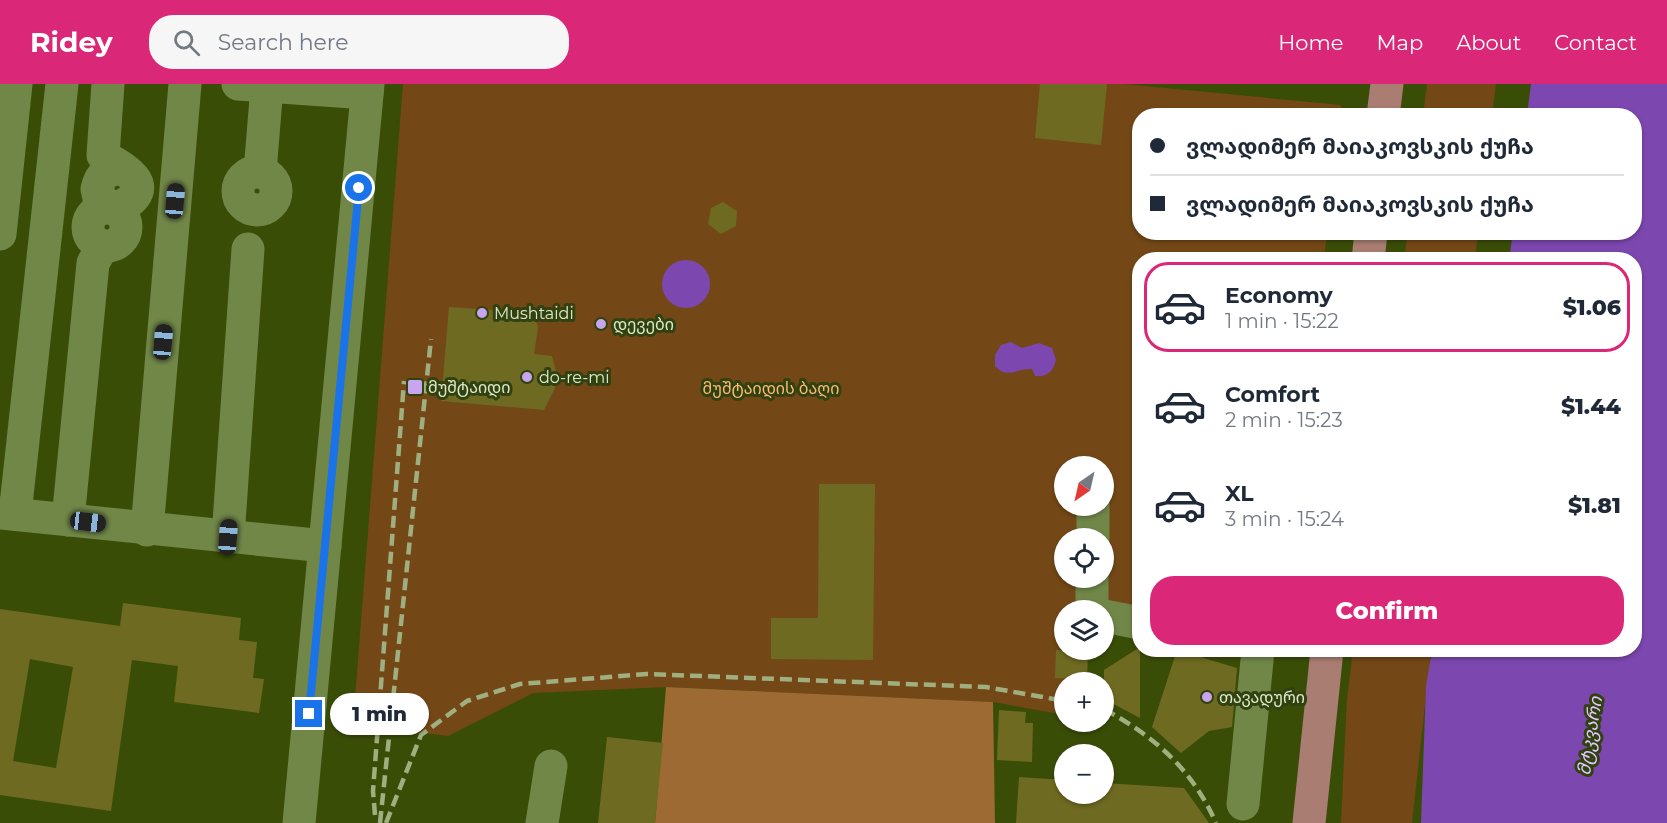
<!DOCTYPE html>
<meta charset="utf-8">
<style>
body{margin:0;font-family:Montserrat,"Noto Sans Georgian",sans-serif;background:#f6f6f7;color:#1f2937;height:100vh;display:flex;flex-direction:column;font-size:22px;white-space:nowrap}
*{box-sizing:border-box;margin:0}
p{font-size:20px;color:#747a83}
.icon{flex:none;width:33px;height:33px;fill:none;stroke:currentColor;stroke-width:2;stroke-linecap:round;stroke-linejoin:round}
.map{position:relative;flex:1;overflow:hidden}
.details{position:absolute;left:1132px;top:168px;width:510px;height:405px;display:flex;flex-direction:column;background:#fff;border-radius:24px;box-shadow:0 2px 4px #0004}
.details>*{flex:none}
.top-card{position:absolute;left:1132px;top:24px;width:510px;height:132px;border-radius:24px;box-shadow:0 2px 4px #0004;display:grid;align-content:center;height:132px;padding:0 18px;background:#fff}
.needle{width:39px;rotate:214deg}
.fabs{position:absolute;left:1054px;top:372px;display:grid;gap:12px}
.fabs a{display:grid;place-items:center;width:60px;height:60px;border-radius:50%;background:#fff;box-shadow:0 2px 4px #0004;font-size:30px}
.end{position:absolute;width:27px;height:27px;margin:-14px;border:8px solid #1a73e8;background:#fff;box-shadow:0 0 0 3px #fff}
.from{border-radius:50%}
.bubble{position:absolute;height:42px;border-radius:21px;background:#fff;box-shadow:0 2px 4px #0004;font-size:20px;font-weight:800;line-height:42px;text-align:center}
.car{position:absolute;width:18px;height:36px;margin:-18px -9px;border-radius:8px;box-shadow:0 0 4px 2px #0007;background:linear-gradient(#222 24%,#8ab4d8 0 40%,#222 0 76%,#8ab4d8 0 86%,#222 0)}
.top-card b{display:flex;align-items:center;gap:21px;height:57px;font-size:22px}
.top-card b+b{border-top:2px solid #e0e1e3}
.top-card i{width:15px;height:15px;background:#1f2937}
ul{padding:10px 0 0;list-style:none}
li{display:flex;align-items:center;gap:18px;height:90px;margin:0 12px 9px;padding:0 6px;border:3px solid transparent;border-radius:24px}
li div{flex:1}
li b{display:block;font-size:22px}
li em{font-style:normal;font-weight:800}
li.selected{border-color:#db2777}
li>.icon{width:54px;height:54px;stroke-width:1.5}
.primary-button{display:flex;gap:12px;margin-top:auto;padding:12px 18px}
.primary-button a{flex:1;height:69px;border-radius:24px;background:#db2777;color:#fff;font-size:24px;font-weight:800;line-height:69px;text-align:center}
header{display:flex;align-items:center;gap:36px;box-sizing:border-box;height:84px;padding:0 30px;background:#db2777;color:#fff}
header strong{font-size:28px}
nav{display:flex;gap:33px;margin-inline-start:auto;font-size:21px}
.search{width:420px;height:54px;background:#f6f6f7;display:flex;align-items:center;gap:15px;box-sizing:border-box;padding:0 21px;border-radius:24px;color:#747a83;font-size:22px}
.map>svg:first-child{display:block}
.green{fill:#734816;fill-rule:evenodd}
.forest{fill:#9e6a33}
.water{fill:#7c47af}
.building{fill:#6f6a21;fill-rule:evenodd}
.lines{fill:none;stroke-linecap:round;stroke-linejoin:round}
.minor{stroke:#718748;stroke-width:33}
.major{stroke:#a97d71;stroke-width:33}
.rail{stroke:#a0af80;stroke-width:4.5;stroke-dasharray:12 6;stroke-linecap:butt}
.route{stroke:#1a73e8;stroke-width:8}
.poi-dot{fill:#c7a6ef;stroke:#324110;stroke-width:2}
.labels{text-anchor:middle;stroke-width:6;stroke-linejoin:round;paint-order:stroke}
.poi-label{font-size:16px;fill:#ddeac8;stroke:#324110;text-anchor:start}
.park-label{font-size:16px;fill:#feba76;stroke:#324110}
.water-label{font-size:18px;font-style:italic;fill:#e1c9ff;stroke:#324110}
</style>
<header>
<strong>Ridey</strong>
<div class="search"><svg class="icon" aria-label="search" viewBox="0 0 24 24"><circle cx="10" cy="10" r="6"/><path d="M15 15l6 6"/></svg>Search here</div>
<nav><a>Home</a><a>Map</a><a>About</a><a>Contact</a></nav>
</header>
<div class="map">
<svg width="1667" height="739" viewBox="0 0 1667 739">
<rect width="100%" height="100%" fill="#3a4d07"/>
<!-- green -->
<g class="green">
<path d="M403,0H1124L1341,21L1340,31L1140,32V148L1327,149L1324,175L1140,176V547L1104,526H1065V566H1093L1078,569L1074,598H1065V631L993,618L666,603L533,609L448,652L353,640ZM1065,382H1104V422H1065ZM1065,454H1104V494H1065Z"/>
<polygon points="1427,0 1496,0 1492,31 1423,31"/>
<polygon points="1408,148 1478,149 1475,175 1404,175"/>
<polygon points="1353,566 1431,566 1412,739 1341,739 1347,615"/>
</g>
<!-- forest -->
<polygon class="forest" points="666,603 993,618 995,739 655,739"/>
<!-- water -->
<g class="water">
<polygon points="1531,0 1667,0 1667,739 1421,739 1426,602 1432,566 1635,566 1635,176 1509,175 1513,149 1635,148 1635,32 1527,31"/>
<circle cx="686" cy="200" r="24"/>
<path d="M1011,258L1022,264L1039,259L1052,264L1056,276C1053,288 1047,293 1035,292L1032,285C1016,284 1008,296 995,282V271L1001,261Z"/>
</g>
<!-- building -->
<g class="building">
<polygon points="1040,0 1107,0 1101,61 1035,54"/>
<polygon points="723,118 737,127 736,142 721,150 708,140 711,124"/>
<polygon points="449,223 509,227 520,224 535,233 538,244 534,270 552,272 556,287 555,304 544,326 441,317"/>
<polygon points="819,400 875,400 873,576 771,575 771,534 818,534"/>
<path d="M123,519L241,534L239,556L257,558L253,594L264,595L259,629L174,618L178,582L132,576L111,727L0,711V525L120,542ZM30,575L73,583L56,684L13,677Z"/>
<polygon points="1140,563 1140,634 1104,615 1104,586"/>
<polygon points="1056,566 1088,566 1087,596 1055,594"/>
<polygon points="1177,566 1237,584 1232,643 1209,647 1181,669 1152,643"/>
<polygon points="999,626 1026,628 1025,639 1033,639 1032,678 997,676"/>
<polygon points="607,653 663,659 655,739 598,739"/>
<polygon points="1019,693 1065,696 1065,710 1104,710 1104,699 1184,704 1209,739 1016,739"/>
</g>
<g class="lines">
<!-- minor -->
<g class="minor">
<path d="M108,0L103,71C112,78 123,83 130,90C149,106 129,122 112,124L99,114L97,105C100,92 106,85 120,85"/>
<polyline points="238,0 367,9"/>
<circle cx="257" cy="107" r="19"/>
<polyline points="260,88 267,2"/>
<circle cx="107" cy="143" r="19"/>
<polyline points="0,150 16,0"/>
<polyline points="0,429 325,462"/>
<polyline points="15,430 62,0"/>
<polyline points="68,436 93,179 103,162"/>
<polyline points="147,446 185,0"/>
<polyline points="228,453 248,165"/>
<polyline points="1093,454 1093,422"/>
<polyline points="1092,526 1092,494"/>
<polyline points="1104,532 1140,539"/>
<polyline points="1243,720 1258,566"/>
<polyline points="299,739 368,0"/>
<polyline points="542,739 551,682"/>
</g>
<!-- major -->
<g class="major">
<polyline points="1383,32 1387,0"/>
<polyline points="1368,176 1371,148"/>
<polyline points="1309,739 1327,566"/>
</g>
<!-- rail -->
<g class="rail">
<path d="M1104,625C1155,653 1192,685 1216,739"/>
<polyline points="375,731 373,707 404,297"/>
<polyline points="380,739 431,255"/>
<polyline points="386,739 421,651 467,617 520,600 647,590 986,603 1065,617"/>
</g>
</g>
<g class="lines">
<!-- route -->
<polyline class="route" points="309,630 359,104"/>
</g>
<!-- markers -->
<g class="poi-dot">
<circle cx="482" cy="229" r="6"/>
<circle cx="601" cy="240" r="6"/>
<circle cx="527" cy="293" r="6"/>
<rect x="407" y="295" width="16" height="16" rx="3"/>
<circle cx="1207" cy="613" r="6"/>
</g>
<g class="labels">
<!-- poi labels -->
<g class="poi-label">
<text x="494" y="235">Mushtaidi</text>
<text x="613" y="246">დევები</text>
<text x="539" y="299">do-re-mi</text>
<text x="428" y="309">მუშტაიდი</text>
<text x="1219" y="619">თავადური</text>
</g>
<!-- park labels -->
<g class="park-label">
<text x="771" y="310">მუშტაიდის ბაღი</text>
</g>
<!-- water labels -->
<g class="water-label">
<text transform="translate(1590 652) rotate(-81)" y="6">მტკვარი</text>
</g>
</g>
</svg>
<div class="fabs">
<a><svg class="needle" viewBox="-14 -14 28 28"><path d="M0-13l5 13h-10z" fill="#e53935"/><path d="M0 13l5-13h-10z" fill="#747a83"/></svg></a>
<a><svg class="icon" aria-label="locate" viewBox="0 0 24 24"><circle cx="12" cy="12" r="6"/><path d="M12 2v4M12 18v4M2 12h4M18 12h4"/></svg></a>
<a><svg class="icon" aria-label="layers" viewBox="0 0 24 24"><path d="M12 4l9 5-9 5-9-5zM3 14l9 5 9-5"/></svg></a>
<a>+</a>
<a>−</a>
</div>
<i class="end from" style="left:359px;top:104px"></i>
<i class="end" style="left:309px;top:630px"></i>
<div class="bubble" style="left:330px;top:609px;width:99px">1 min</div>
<i class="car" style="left:175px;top:117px;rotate:5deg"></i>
<i class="car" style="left:163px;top:258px;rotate:5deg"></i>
<i class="car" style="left:88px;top:438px;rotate:97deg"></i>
<i class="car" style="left:228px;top:453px;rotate:4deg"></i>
<div class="top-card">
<b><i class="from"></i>ვლადიმერ მაიაკოვსკის ქუჩა</b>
<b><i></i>ვლადიმერ მაიაკოვსკის ქუჩა</b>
</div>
<section class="details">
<ul>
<li class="selected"><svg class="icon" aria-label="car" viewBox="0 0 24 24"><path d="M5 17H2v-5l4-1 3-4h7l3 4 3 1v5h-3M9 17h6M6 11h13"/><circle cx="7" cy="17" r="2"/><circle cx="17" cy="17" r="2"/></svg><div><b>Economy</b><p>1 min · 15:22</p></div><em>$1.06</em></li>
<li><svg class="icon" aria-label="car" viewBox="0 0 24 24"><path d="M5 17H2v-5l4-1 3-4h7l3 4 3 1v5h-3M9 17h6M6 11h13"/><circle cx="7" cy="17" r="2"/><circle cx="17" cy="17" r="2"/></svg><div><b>Comfort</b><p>2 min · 15:23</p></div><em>$1.44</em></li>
<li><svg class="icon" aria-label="car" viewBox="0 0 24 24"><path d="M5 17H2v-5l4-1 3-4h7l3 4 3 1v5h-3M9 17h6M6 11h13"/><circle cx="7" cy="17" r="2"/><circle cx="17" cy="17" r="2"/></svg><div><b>XL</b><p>3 min · 15:24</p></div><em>$1.81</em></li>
</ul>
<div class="primary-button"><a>Confirm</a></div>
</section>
</div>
